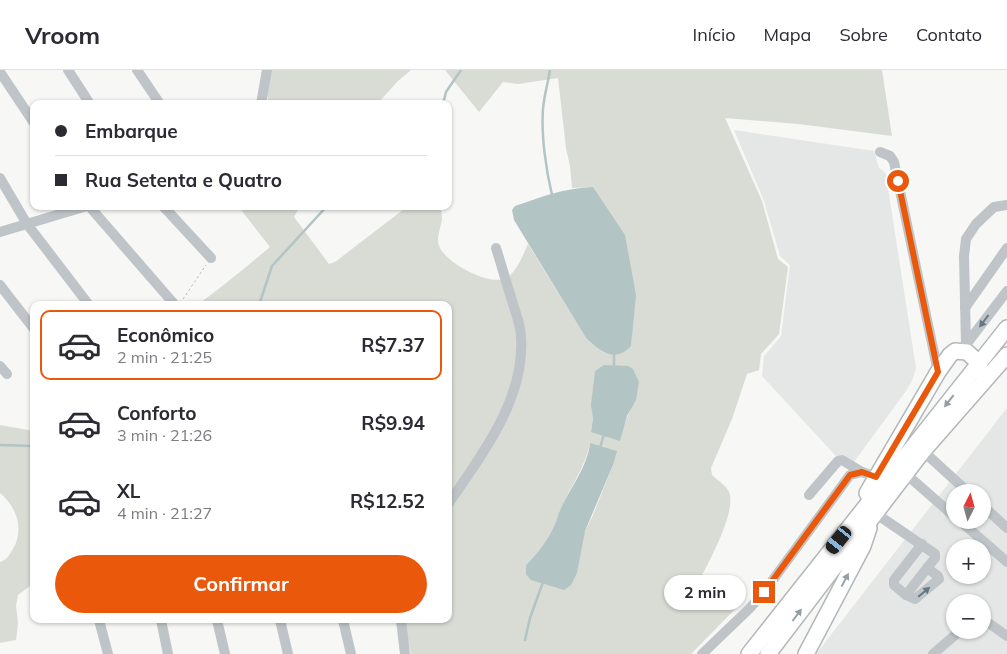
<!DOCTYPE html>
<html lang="pt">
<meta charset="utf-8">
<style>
body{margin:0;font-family:Mulish,sans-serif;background:#f7f7f7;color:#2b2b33;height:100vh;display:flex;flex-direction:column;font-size:19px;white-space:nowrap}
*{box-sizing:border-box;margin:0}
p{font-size:16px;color:#7c7c81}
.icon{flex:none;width:28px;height:28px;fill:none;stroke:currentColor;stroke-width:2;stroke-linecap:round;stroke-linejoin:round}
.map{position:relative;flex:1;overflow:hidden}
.side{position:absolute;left:30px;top:231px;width:422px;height:322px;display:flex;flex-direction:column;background:#fff;border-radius:10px;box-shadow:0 1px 4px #0004}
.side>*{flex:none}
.hud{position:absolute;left:30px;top:30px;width:422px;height:110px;border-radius:10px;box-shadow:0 1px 4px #0004;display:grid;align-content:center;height:110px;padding:0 25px;background:#fff}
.needle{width:32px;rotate:6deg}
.tools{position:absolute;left:946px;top:414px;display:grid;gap:10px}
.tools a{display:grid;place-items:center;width:45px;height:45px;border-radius:50%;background:#fff;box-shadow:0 1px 4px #0004;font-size:25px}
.end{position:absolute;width:22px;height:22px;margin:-11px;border:6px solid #ea580c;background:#fff;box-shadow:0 0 0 2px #fff}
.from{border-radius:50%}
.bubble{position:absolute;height:35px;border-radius:18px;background:#fff;box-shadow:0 1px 4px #0004;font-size:16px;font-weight:700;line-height:35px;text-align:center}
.car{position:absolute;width:15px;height:30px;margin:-15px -8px;border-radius:6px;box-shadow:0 0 4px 1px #0007;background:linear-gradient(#222 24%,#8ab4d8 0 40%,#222 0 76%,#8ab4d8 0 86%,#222 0)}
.hud b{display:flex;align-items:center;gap:18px;height:48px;font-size:19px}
.hud b+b{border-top:1px solid #e1e1e2}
.hud i{width:12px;height:12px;background:#2b2b33}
ul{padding:9px 0 0;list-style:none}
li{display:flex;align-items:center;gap:15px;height:70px;margin:0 10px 8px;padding:0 15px;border:2px solid transparent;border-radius:10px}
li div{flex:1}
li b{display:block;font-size:19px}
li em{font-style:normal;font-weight:700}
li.active{border-color:#ea580c}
li>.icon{width:45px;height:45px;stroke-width:1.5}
.primary-button{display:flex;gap:10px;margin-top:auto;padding:10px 25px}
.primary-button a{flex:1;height:58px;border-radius:30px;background:#ea580c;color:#fff;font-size:20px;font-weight:700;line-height:58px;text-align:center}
header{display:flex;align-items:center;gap:30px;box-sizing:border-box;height:70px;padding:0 25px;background:#fff;border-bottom:1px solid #e1e1e2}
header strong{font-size:24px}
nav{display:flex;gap:28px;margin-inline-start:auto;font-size:18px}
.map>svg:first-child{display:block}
.built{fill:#e5e7e6;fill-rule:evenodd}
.green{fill:#d8dcd4;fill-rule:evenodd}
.water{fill:#b3c4c5}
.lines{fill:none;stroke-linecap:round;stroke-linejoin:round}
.stream{stroke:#b3c4c5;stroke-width:2.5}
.highway-casing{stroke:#b2b7ba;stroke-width:18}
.path{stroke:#b9bdbf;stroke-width:1;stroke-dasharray:2.5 2.5;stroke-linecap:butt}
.minor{stroke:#bec4c7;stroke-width:10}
.highway{stroke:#fff;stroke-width:15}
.oneway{fill:#63787f}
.oneway2{fill:#92a0a5}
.route{stroke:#ea580c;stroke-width:6}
</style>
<header>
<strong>Vroom</strong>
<nav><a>Início</a><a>Mapa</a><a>Sobre</a><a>Contato</a></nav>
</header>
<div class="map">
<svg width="1007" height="584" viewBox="0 0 1007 584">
<rect width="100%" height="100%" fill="#f7f7f5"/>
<!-- built -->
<g class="built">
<polygon points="734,60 874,81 879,98 884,101 886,105 916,298 912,311 906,321 854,392 846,397 762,306 764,286 781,266 790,195 780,186 764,131"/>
<path d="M1007,338V584H816ZM955,422H982V450H955ZM955,478H982V505H955ZM955,532H982V560H955Z"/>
</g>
<!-- green -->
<g class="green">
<polygon points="270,0 411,0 398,11 377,34 269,34 265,13"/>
<path d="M445,0H882L892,66L798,54L725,48L762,131L778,189L788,197L779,264L761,284L759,300L747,304L732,349L711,398L712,405C718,411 728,416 730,425C734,446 709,492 699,511L717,520L744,530L691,584H411L404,550H449V235H197C222,217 246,197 270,177L238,136H300L294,147L329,194L335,192L408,136H440C441,140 442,144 442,148C441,159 435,168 440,178C448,194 492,218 508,207C518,199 523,185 528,174L586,268C605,287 608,287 631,276L632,257L593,117L572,118L570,96L566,78L558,8L518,14L503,12L479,42ZM634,331L624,355L591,362L593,348ZM590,373L613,395L593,445L557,518L550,515L526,495C538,483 548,470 555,454C557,450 558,444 560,440C570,417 585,398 590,373Z"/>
<path d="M0,355L34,361V513L18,525L16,536L18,553L16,570L0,573V492C6,490 8,487 11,482C25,462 18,438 0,423Z"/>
</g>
<!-- water -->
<g class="water">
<path d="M593,117L625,165L636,225L631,276C615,293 600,282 586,268L514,150L512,140L515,136C541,127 564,118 593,117Z"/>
<polygon points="604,295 628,296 633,299 639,312 636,330 627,346 620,371 591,362 593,348 591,335 595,301"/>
<path d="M590,373L617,381L613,395L585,461L577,503L571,515L564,520L531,510L526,504V495C538,483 548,470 555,454C557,450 558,444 560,440C570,418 587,398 590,373Z"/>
</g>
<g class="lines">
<!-- stream -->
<g class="stream">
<path d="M550,0C548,13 544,26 543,39C541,65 546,100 552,125"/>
<polyline points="440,34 444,30 446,22 461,0"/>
<polyline points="259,235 272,196 327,136"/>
<polyline points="614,283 614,297"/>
<polyline points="0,375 34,376"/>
<polyline points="600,378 604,364"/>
<polyline points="525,570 530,548 543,512"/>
</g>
<!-- highway casing -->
<g class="highway-casing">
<g id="highway">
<polyline points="867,423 938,302 950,285 955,281 967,282 979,293 980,301"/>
<polyline points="749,584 1007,258"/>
<polyline points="768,584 923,381 1007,285"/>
<polyline points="806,584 863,476 869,458"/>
</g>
</g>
<!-- path -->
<polyline class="path" points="183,229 206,195"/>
<!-- minor -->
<g class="minor">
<polyline points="68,0 90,34"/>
<polyline points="137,0 160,34"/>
<polyline points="0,2 34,53"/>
<polyline points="261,34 267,0"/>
<polyline points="880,82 890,86 894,92 938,302"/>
<polyline points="0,108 27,154 89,235"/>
<polyline points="89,136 175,235"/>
<polyline points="163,136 211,188"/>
<polyline points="0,162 87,136"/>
<polyline points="0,215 34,259"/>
<polyline points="965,238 1007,178"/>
<polyline points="966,275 964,186 966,169 976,154 994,137 1007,135"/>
<polyline points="965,276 1007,221"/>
<polyline points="0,296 7,304"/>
<polyline points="923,381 968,422"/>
<polyline points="906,404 955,447"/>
<polyline points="809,425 838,391 842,390 862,402"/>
<path d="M449,433C482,384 525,330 521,267C521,256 516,244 513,234C507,215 502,197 496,178"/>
<polyline points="982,435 1007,458"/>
<polyline points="875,443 935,484 935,488 906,525"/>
<polyline points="959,450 1007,492"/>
<polyline points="922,474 894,510 894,515 906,525 915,529 939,509 938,506 927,498"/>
<polyline points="99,550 108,584"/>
<polyline points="161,550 168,584"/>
<polyline points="217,550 225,584"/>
<polyline points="280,550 288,584"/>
<polyline points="343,550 351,584"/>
<polyline points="401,550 405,584"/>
<polyline points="982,553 990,554 1007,566"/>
<polyline points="702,584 749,539 764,522 850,405 862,402 876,407"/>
<polyline points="933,584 961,560"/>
</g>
<!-- highway -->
<use href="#highway" class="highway"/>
</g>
<!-- one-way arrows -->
<defs><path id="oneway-solid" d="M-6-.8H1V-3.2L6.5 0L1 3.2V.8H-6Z" transform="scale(1.25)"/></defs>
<g class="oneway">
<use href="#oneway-solid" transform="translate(984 251) rotate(127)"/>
<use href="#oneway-solid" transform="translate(924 522) rotate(-40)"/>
</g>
<g class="oneway2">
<use href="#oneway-solid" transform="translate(949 331) rotate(128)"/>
<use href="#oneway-solid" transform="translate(845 510) rotate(-62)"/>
<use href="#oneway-solid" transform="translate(797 545) rotate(-53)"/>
</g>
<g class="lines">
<!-- route -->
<polyline class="route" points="764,522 850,405 862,402 876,407 938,302 898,111"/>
</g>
</svg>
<div class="tools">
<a><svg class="needle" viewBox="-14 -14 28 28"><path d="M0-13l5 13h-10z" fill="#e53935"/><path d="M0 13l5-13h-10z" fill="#7c7c81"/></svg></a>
<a>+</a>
<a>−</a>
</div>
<i class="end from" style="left:898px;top:111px"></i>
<i class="end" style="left:764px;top:522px"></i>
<div class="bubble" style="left:664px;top:505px;width:82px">2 min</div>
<i class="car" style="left:839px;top:470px;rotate:219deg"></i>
<div class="hud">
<b><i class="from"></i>Embarque</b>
<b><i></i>Rua Setenta e Quatro</b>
</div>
<section class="side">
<ul>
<li class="active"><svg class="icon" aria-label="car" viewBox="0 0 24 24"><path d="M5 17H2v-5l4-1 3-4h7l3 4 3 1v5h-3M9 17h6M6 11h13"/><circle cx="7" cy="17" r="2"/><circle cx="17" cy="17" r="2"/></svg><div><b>Econômico</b><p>2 min · 21:25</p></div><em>R$7.37</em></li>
<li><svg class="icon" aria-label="car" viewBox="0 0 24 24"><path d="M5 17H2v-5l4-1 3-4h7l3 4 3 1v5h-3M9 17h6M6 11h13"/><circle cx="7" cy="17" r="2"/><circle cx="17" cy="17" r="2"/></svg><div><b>Conforto</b><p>3 min · 21:26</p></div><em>R$9.94</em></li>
<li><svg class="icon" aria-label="car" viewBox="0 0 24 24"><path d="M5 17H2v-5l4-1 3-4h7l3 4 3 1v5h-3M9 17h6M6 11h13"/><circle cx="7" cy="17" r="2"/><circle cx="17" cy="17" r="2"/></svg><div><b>XL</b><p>4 min · 21:27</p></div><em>R$12.52</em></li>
</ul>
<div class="primary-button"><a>Confirmar</a></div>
</section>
</div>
